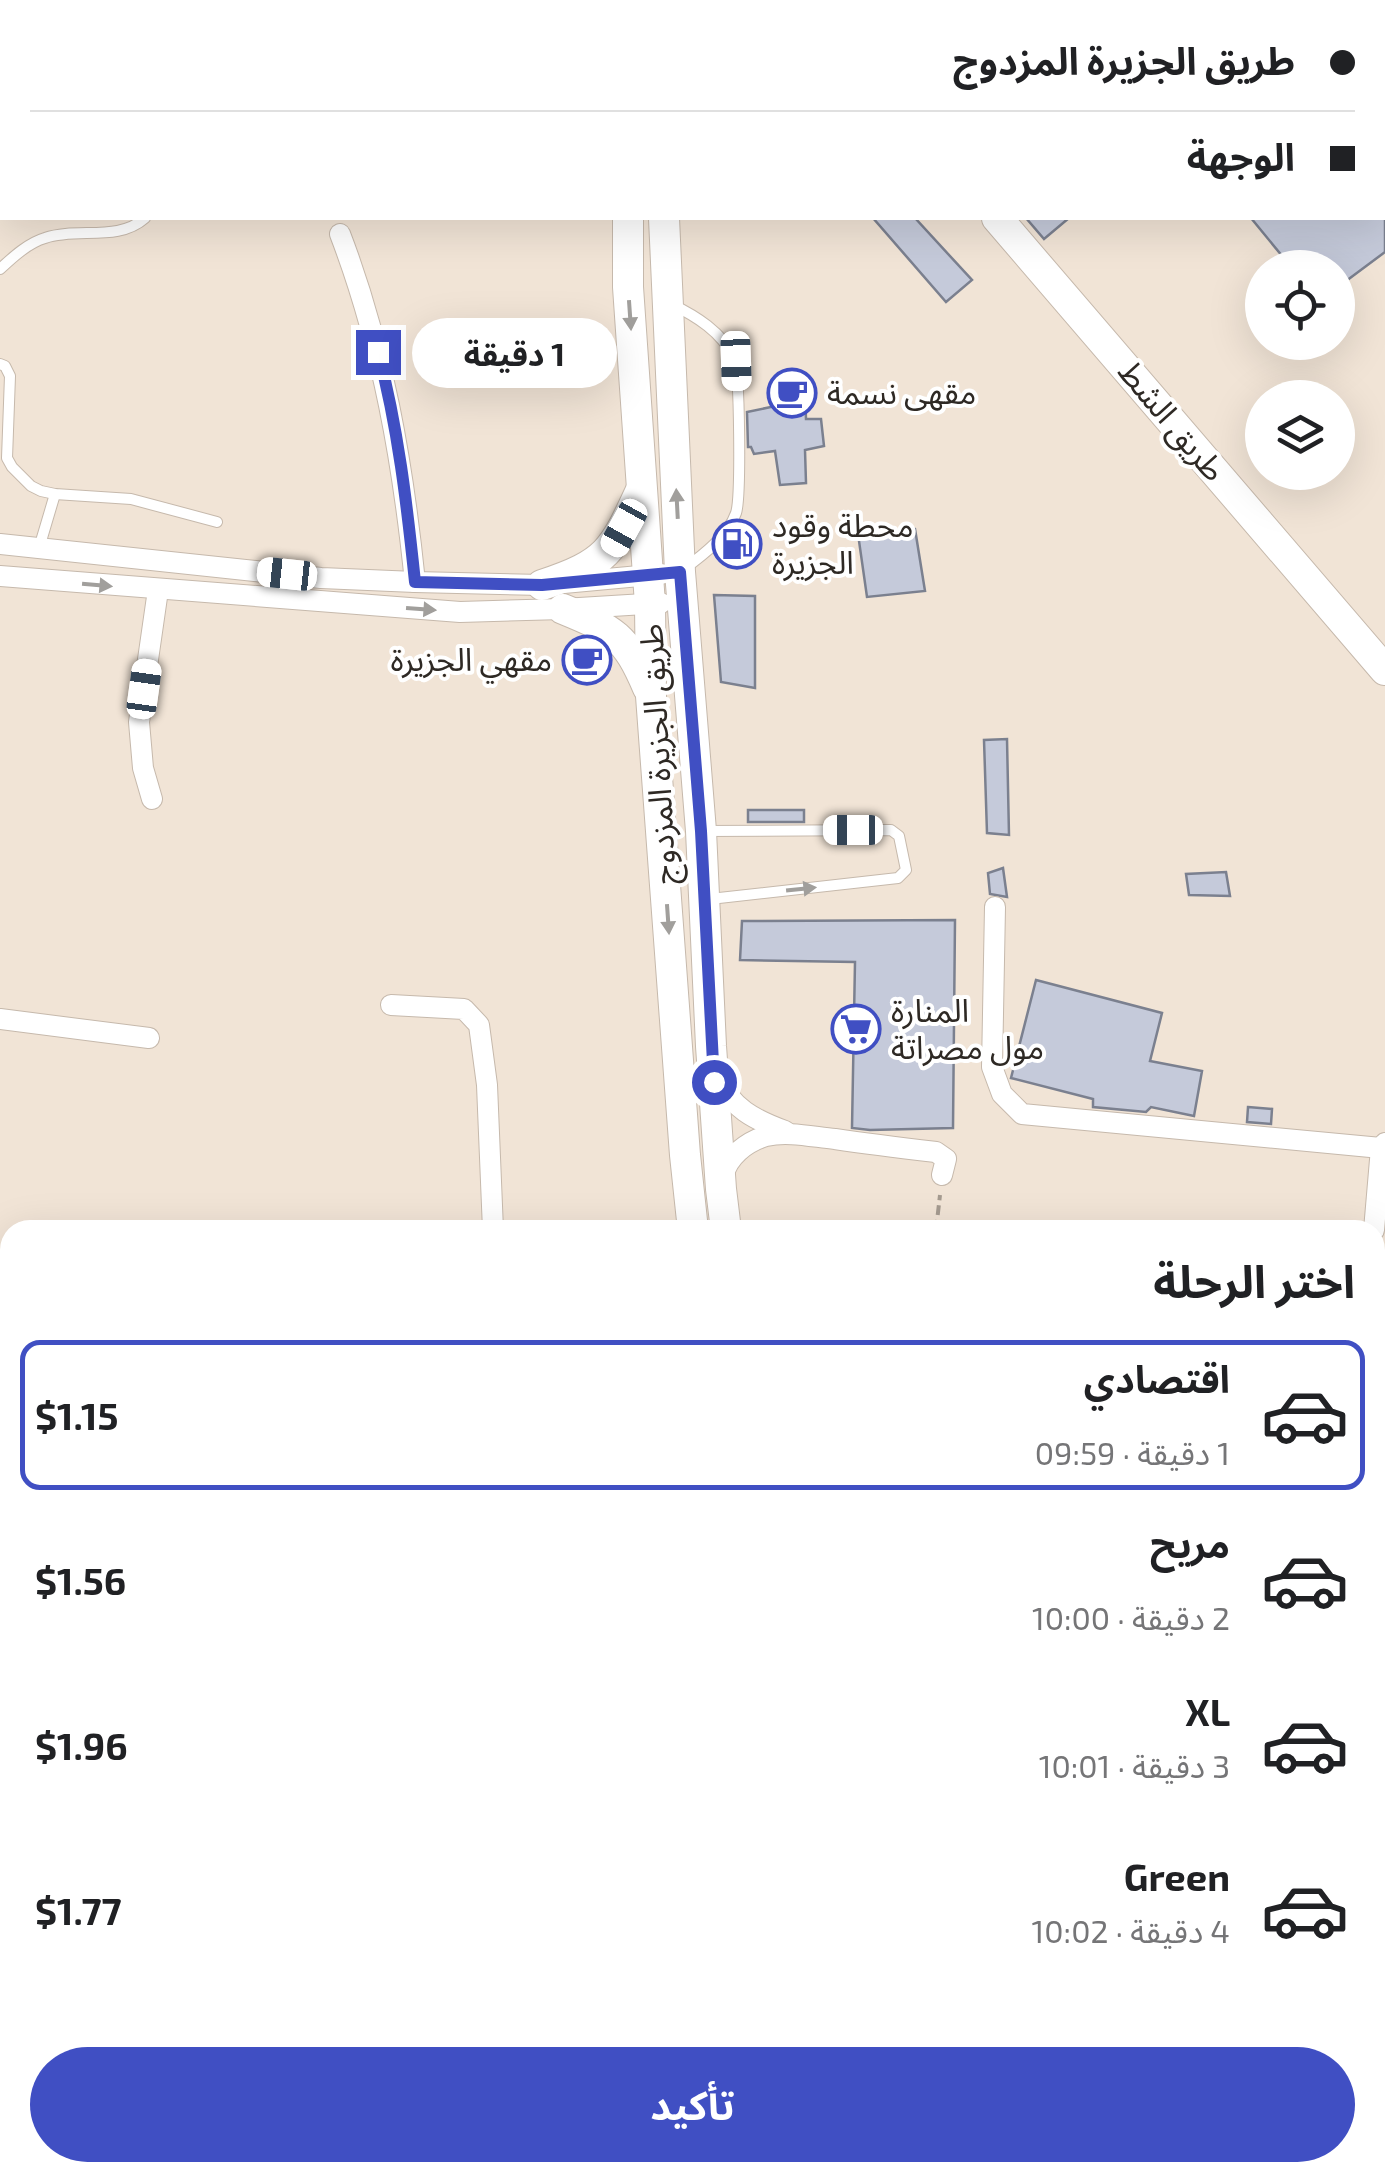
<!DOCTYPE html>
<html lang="ar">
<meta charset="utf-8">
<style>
body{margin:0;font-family:"Exo 2","Noto Sans Arabic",sans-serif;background:#f2f2f2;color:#202124;direction:rtl;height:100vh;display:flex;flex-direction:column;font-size:38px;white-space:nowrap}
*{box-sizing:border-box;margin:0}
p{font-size:32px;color:#757577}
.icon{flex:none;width:55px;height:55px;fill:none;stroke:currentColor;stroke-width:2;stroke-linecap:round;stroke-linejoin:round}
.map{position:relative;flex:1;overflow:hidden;direction:ltr}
.details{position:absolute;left:0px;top:1220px;width:1385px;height:962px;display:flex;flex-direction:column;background:#fff;border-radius:30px 30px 0 0;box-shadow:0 10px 40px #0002;direction:rtl}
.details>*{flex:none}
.top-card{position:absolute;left:0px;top:0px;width:1385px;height:220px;box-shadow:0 10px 40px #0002;direction:rtl;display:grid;align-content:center;height:220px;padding:0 30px;background:#fff}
.fabs{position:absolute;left:1245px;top:250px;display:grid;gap:20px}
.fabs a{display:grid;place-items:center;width:110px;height:110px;border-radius:50%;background:#fff;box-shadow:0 10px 40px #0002;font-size:50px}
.end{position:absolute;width:45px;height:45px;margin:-22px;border:12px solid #404fc3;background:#fff;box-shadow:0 0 0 5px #fff}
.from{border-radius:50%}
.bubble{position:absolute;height:70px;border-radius:35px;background:#fff;box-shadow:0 10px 40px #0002;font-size:32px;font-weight:700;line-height:70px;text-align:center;direction:rtl}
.car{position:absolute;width:30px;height:60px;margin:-30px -15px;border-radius:12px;box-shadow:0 0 8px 2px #0007;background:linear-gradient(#fff 24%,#345 0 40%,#fff 0 76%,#345 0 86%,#fff 0)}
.top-card b{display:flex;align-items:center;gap:35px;height:95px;font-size:38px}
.top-card b+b{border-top:2px solid #e0e0e0}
.top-card i{width:25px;height:25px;background:#202124}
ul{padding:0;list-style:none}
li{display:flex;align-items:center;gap:30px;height:150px;margin:0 20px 15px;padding:0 10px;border:5px solid transparent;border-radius:20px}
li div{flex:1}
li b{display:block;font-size:38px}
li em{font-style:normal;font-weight:700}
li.selected{border-color:#404fc3}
li>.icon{width:90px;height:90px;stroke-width:1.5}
h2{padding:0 30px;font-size:45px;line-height:120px}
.button{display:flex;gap:20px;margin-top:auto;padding:20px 30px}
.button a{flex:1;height:115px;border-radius:60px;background:#404fc3;color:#fff;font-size:40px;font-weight:700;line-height:115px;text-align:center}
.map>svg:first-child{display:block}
.building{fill:#c5cada;stroke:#7b808f;stroke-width:2.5}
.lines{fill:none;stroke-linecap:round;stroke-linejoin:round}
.lane-casing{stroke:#c6b9ac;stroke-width:12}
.street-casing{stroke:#c6b9ac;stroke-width:22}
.secondary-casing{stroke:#c6b9ac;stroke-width:32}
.path{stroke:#a59b90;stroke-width:4;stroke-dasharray:10 5;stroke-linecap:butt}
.lane{stroke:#fff;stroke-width:10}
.street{stroke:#fff;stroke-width:20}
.secondary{stroke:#fff;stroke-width:30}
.oneway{fill:#a19f9c}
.route{stroke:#404fc3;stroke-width:12}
.labels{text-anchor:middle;stroke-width:8;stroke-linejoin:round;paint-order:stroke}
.poi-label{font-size:32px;fill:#2e2924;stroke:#fff;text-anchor:start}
.street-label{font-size:32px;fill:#2e2924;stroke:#fff}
</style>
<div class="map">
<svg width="1385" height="2182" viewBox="0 0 1385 2182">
<rect width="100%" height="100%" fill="#f1e4d6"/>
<!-- building -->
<g class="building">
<polygon points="873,218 915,218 972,280 946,302"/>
<polygon points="1026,218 1069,218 1044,239"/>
<polygon points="1251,218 1385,218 1385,252 1338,287 1338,268 1292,268"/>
<polygon points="773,389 805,390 806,419 821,419 824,446 805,450 806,483 780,485 775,451 754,454 751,447 748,447 747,412 771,407"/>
<polygon points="915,529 925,591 867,597 858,534"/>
<polygon points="714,595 755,596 755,688 721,682"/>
<polygon points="1007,739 1009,835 987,833 984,740"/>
<rect x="748" y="810" width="56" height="12"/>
<polygon points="1003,868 1007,897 990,894 988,873"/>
<polygon points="1226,872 1230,896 1189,895 1186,874"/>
<polygon points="955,920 953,1128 870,1130 852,1128 855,962 740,960 742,921"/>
<polygon points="1036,980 1162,1013 1150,1061 1202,1071 1194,1116 1151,1107 1146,1112 1093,1107 1093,1099 1011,1078"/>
<polygon points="1248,1107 1272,1109 1271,1124 1247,1122"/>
</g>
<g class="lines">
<!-- lane casing -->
<g class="lane-casing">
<g id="lane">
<polyline points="1030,0 1031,2"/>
<path d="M0,269C13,257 28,243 45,238C78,227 118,242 145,218"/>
<path d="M671,304C696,316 722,332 734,358C740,371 741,498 736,513C728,536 703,555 684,569"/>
<polyline points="0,364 5,366 10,376 7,458 12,467 31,486 41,491 55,494 131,499 217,522"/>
<polyline points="39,548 55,494"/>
<polyline points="703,831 891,830 899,836 906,870 898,878 710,899"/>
<polyline points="1375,1925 1385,1921"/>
<polyline points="1224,2172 1225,2182"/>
</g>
</g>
<!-- street casing -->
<g class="street-casing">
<g id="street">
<polyline points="400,2 400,0"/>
<path d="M340,234C383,346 403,464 415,582"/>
<polyline points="0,544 321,578 415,582 542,585 661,574"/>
<polyline points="0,576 460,612 563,609 661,603"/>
<polyline points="152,799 143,768 139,722 158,590"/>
<polyline points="995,907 992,1067 1002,1094 1022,1114 1381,1148"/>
<polyline points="391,1005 464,1009 479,1025 487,1085 493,1230"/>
<polyline points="0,1019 149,1038"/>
<path d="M718,1076C730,1108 755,1120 785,1131"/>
<path d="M723,1177C727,1157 746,1142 766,1136C788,1131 813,1137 835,1139C869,1144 902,1148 936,1152L946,1159L942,1175"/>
<polyline points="1374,1230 1381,1148 1385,1143"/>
<polyline points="0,1452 10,1452"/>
<polyline points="0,1476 10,1477"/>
<polyline points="1375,1629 1385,1631"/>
<polyline points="0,2130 10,2130"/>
<polyline points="0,2160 10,2160"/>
<polyline points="254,2172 260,2182"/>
<polyline points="276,2172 280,2182"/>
<polyline points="484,2172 490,2182"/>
<polyline points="1021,2172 1024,2182"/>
<polyline points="1152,2172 1154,2182"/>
<polyline points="193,2182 197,2172"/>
<polyline points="686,2182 706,2172"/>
</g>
</g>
<!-- secondary casing -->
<g class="secondary-casing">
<g id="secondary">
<polyline points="811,0 813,2"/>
<polyline points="639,2 639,0"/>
<polyline points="676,2 676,0"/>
<polyline points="628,218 628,287 650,604 651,696 685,1155 693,1230"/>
<polyline points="664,218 680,572 701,831 711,1046 721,1189 726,1230"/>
<polyline points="997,218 1385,670"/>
<path d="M542,585C608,563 613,551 641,490"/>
<path d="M563,609C614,630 626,636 648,688"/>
<polyline points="911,2172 913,2182"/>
<polyline points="949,2172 952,2182"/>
</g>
</g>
<!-- path -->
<polyline class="path" points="936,1230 940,1195"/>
<!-- lane -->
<use href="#lane" class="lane"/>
<!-- street -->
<use href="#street" class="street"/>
<!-- secondary -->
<use href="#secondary" class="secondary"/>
</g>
<!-- one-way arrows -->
<defs><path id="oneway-solid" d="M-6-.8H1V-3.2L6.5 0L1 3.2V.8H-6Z" transform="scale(2.5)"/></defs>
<g class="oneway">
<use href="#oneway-solid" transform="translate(630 315) rotate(86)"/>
<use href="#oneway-solid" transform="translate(677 504) rotate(-93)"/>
<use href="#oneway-solid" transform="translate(97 585) rotate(5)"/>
<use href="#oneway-solid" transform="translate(421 609) rotate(4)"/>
<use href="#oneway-solid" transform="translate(801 889) rotate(-6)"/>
<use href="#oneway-solid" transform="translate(668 919) rotate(86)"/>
</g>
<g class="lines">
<!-- route -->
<path class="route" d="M378,352C398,427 407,505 415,582L542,585L680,572L701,831L714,1082"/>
</g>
<!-- icons -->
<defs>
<g id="cafe-ring" transform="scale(2.5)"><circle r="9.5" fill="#fff" stroke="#404fc3" stroke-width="1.5"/><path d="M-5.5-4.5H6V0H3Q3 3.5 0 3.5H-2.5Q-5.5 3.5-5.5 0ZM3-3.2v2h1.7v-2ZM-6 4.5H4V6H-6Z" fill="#404fc3"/></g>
<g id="fuel-ring" transform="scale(2.5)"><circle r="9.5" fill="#fff" stroke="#404fc3" stroke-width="1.5"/><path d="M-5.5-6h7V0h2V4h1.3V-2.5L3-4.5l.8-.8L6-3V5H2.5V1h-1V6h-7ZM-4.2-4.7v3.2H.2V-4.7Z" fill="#404fc3"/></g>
<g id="supermarket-ring" transform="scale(2.5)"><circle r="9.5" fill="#fff" stroke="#404fc3" stroke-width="1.5"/><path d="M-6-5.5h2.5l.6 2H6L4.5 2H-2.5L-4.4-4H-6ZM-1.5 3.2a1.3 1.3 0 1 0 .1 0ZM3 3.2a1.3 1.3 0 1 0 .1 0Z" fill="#404fc3"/></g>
</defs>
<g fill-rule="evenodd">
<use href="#cafe-ring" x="792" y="393"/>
<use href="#fuel-ring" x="737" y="544"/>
<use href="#cafe-ring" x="587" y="660"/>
<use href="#supermarket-ring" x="856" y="1029"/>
</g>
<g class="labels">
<!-- poi labels -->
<g class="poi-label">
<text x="827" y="404">مقهى نسمة</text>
<text x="772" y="537">محطة وقود<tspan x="772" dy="37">الجزيرة</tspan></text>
<text x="552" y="671" text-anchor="end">مقهي الجزيرة</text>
<text x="891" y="1022">المنارة<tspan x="891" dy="37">مول مصراتة</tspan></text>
</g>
<!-- street labels -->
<g class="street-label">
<text transform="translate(1172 421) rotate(50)" y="11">طريق الشط</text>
<text transform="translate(658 754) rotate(-93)" y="11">طريق الجزيرة المزدوج</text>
</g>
</g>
</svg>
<div class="fabs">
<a><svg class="icon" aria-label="locate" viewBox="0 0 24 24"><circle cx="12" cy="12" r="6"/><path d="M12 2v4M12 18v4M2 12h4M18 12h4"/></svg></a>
<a><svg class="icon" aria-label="layers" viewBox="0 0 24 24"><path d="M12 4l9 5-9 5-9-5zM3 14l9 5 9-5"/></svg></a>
</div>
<i class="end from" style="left:714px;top:1082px"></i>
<i class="end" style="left:378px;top:352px"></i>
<div class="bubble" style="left:412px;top:318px;width:205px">1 دقيقة</div>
<i class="car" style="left:736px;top:361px;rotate:178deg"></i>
<i class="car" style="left:624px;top:528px;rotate:209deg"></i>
<i class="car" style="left:287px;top:574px;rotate:276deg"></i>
<i class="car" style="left:144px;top:689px;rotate:8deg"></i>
<i class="car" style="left:853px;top:830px;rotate:270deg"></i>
<div class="top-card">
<b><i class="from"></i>طريق الجزيرة المزدوج</b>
<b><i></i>الوجهة</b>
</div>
<section class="details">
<h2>اختر الرحلة</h2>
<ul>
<li class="selected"><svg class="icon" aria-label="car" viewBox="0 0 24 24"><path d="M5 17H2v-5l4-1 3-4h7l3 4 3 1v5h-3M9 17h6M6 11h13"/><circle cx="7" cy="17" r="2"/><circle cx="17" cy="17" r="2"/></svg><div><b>اقتصادي</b><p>1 دقيقة · 09:59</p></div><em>$1.15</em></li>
<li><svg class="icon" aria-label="car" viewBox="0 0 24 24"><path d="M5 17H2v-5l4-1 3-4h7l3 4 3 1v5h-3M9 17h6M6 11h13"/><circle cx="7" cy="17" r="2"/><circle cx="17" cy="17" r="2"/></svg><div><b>مريح</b><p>2 دقيقة · 10:00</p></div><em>$1.56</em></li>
<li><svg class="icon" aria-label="car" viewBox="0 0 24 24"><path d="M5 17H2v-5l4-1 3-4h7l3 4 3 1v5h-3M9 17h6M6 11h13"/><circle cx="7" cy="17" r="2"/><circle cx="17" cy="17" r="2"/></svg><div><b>XL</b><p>3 دقيقة · 10:01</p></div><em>$1.96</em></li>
<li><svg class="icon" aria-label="car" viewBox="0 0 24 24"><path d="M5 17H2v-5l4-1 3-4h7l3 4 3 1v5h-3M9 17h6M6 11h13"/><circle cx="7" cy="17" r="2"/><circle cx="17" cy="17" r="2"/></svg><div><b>Green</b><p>4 دقيقة · 10:02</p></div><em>$1.77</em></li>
</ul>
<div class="button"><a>تأكيد</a></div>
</section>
</div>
